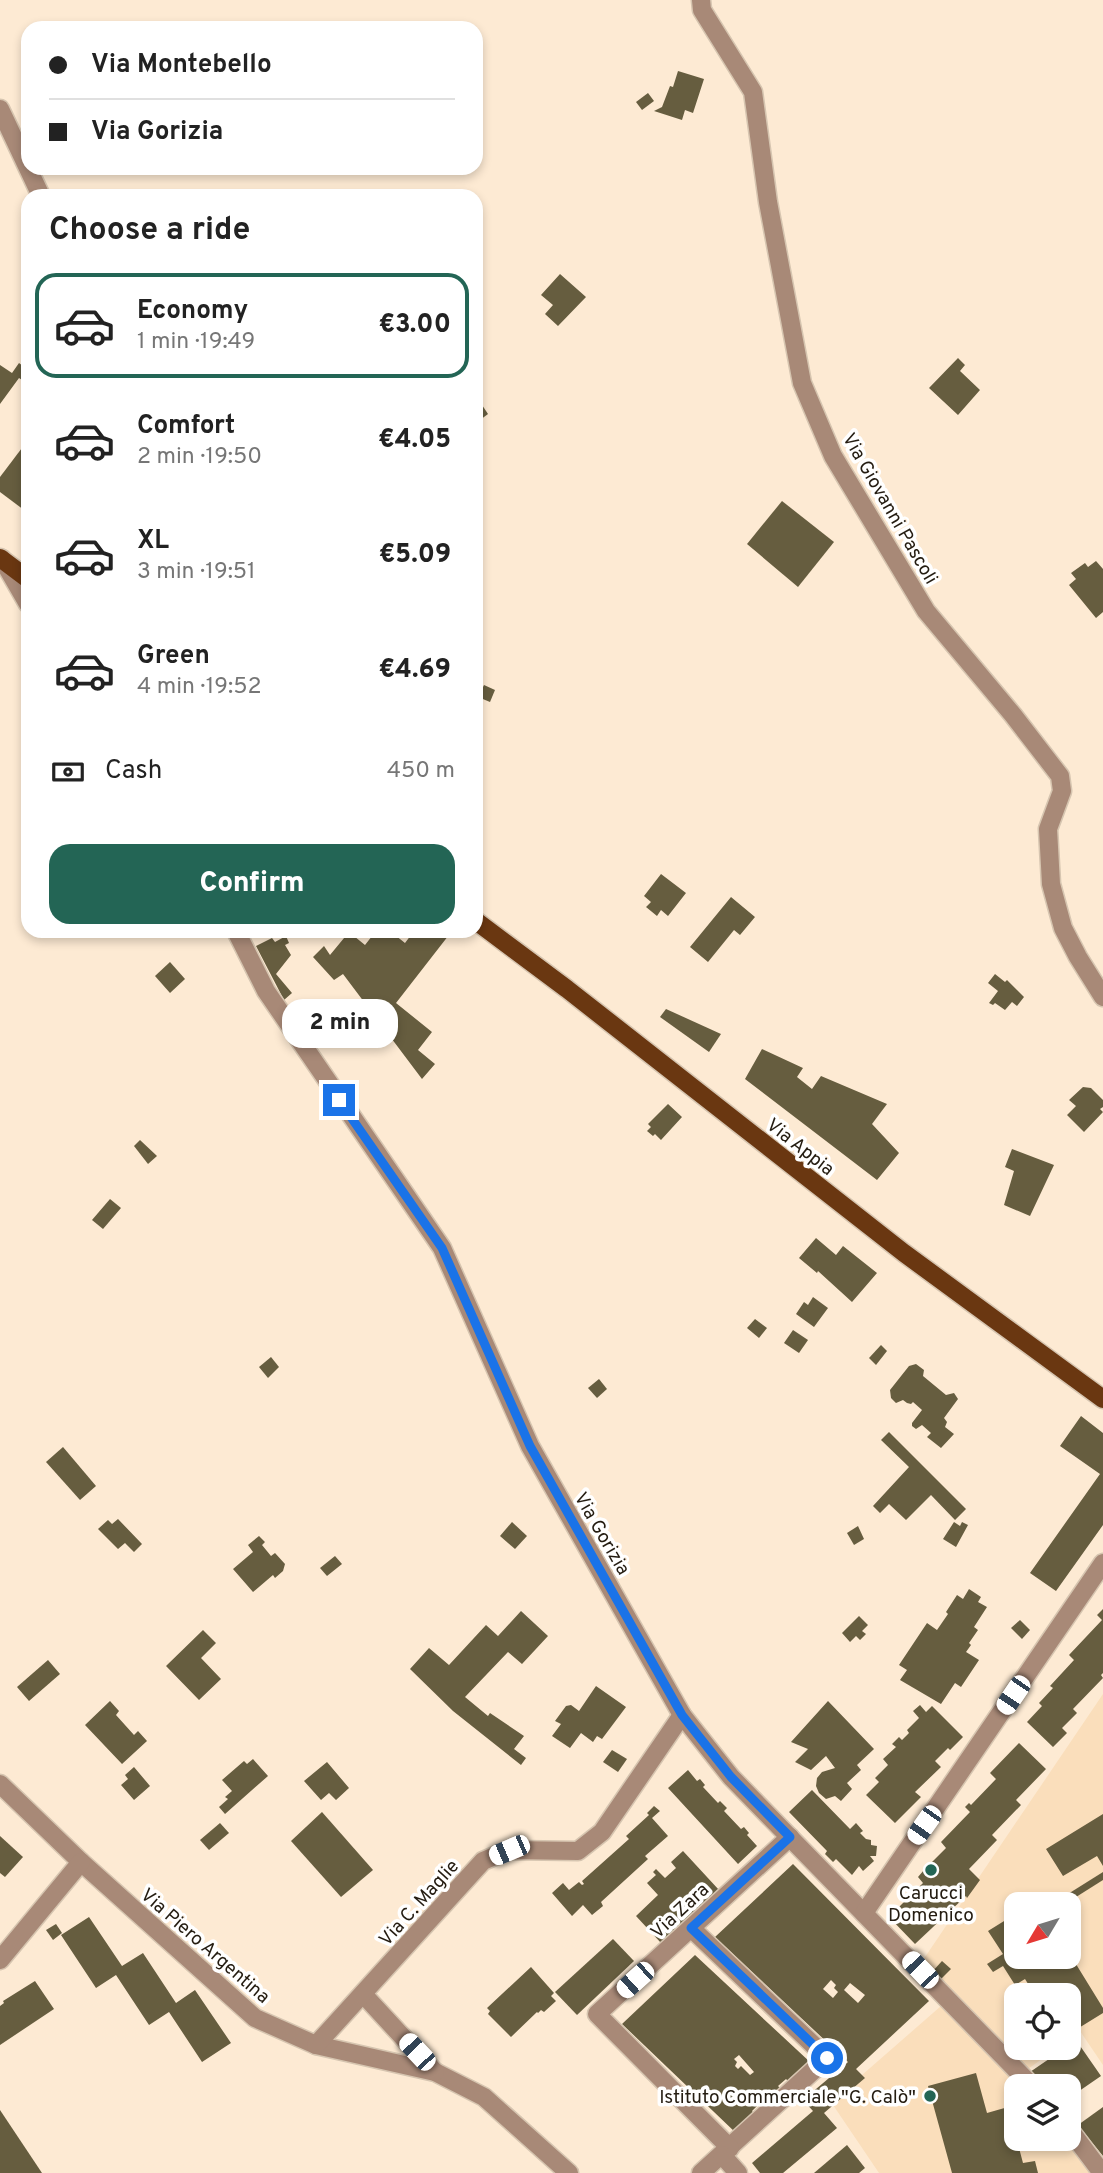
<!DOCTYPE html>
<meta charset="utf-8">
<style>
body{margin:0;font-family:Overpass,sans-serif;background:#f6f6f6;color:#222;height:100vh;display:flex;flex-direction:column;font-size:26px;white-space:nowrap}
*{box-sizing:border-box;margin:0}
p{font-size:23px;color:#767676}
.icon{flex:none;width:38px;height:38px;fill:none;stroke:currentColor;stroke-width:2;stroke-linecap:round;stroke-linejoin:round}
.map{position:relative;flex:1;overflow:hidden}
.drawer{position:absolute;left:21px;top:189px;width:462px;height:749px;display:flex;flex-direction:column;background:#fff;border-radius:21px;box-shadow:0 4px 10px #0003}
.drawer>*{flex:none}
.guide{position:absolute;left:21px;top:21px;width:462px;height:154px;border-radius:21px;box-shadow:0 4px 10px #0003;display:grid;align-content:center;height:154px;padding:0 28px;background:#fff}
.needle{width:46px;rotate:232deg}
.buttons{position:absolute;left:1004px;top:1892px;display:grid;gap:14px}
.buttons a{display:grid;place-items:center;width:77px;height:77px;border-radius:14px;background:#fff;box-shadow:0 4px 10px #0003;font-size:35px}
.end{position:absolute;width:32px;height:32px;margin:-16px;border:9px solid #1a73e8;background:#fff;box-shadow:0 0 0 4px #fff}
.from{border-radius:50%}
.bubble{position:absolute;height:49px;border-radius:21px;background:#fff;box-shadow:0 4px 10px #0003;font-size:23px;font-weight:800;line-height:49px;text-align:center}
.car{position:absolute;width:21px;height:42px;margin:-21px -10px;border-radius:9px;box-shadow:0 0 5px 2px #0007;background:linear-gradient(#fff 24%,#345 0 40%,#fff 0 76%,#345 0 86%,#fff 0)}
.guide b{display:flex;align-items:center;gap:24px;height:66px;font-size:26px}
.guide b+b{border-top:2px solid #e0e0e0}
.guide i{width:18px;height:18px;background:#222}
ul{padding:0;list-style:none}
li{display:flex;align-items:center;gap:21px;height:105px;margin:0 14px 10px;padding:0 14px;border:4px solid transparent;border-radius:21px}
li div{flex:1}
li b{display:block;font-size:26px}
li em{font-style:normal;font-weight:800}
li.active{border-color:#236555}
li>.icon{width:63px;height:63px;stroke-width:1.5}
h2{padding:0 28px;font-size:32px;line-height:84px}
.pay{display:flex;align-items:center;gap:18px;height:77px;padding:0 28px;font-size:26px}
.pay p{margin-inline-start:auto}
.cta{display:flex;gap:14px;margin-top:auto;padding:14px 28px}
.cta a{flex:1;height:80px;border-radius:21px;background:#236555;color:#fff;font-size:28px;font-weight:800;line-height:80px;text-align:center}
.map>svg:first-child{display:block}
.built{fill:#fadebb;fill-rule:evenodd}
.building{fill:#665d3f;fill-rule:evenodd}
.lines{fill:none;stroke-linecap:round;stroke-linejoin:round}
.minor-casing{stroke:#d6c5b0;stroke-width:21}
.major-casing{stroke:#d6c5b0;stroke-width:21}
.minor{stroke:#a88977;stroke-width:18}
.major{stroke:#6a3711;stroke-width:18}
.route{stroke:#1a73e8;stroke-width:9}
.poi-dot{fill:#236555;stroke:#fff;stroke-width:2.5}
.labels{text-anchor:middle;stroke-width:7;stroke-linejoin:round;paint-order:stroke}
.street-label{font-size:19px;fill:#241c11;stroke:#fff}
.poi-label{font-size:19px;fill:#241c11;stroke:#fff}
</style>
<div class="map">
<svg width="1103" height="2173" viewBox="0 0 1103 2173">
<rect width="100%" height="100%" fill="#fdead3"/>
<!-- built -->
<g class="built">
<path d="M1103,1694V2065L1080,2031L1069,2039V1995H1017V2048H1057L1028,2069L923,1960ZM1017,1904H1069V1956H1017Z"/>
<polygon points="941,2006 1020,2086 1017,2086 1017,2138 1067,2139 1093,2173 879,2173 833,2105 862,2075"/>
</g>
<!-- building -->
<g class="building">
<polygon points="678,71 704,79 693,113 685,110 682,120 654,111 662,107 670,86 673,87"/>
<polygon points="648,93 654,101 642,110 636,102"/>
<polygon points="560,274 586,297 558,326 545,314 553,305 541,295"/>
<polygon points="958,358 965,365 960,371 980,390 958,415 929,388"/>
<polygon points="19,363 28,370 28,378 25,382 19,378 0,404 0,365 12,373"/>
<polygon points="478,399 488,414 480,420 476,414 476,401"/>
<polygon points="28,440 28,513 0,492 0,477"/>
<polygon points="782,501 834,542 798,587 747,544"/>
<polygon points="1096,561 1103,569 1103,612 1096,618 1069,585 1076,579 1071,573 1085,563 1088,567"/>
<polygon points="484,685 495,690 490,702 478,697"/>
<polygon points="661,874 686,893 668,916 661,910 657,916 646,907 651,902 644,896"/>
<polygon points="731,897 755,917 740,935 734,930 708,962 690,947"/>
<polygon points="376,931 390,931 405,943 414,931 452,931 396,1003 432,1032 418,1050 435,1064 422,1079 343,974 334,980 313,957 324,946 330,955 349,932 365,945"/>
<polygon points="286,936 289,943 285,945 291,955 276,974 292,993 284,1000 256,946 272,938 275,942"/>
<polygon points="170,962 185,979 170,993 155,976"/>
<polygon points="995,974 1005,982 1007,980 1024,997 1017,1006 1012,1002 1005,1010 995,1003 993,1005 989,1003 998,991 988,983"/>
<polygon points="666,1009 721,1034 709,1052 660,1017"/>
<polygon points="762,1049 803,1068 797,1077 812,1089 821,1076 887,1104 872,1124 899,1153 877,1180 745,1079"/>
<polygon points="1083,1087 1091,1088 1103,1100 1103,1107 1100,1109 1103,1112 1084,1132 1067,1115 1076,1106 1069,1100"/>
<polygon points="668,1104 682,1117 661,1140 655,1134 653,1136 647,1131 651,1127 648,1124"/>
<polygon points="140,1140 157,1156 148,1164 134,1146"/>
<polygon points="1012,1149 1054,1165 1030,1216 1004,1205 1014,1171 1005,1167"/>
<polygon points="110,1199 121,1208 103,1229 92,1220"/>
<polygon points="816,1238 836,1255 843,1246 877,1273 852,1302 818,1271 817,1273 799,1258"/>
<polygon points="813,1297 828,1308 814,1327 796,1314 804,1302 808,1305"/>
<polygon points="755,1319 767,1328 759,1338 747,1328"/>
<polygon points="793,1330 808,1340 799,1353 784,1343"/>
<polygon points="881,1345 887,1351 876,1365 869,1358"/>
<polygon points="271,1357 279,1367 268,1378 259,1367"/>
<polygon points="916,1364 924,1370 923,1376 946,1395 954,1393 958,1399 944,1418 947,1422 945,1427 954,1434 941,1448 927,1437 931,1433 922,1425 916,1429 912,1426 912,1423 922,1410 913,1402 911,1404 907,1403 903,1400 896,1403 891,1398 890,1390 909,1366"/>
<polygon points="599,1379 607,1389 597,1398 588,1388"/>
<polygon points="1081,1416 1103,1433 1103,1525 1056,1591 1030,1573 1100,1474 1060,1446"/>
<polygon points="889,1432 966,1509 955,1520 931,1495 906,1520 889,1504 880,1513 873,1506 909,1467 881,1440"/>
<polygon points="63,1447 96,1486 80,1500 46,1462"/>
<polygon points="118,1519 142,1544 134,1552 125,1543 118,1549 98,1529 108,1520 112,1524"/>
<polygon points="512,1522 527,1536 515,1549 500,1536"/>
<polygon points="954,1522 960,1526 962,1522 968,1525 956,1547 943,1539"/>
<polygon points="858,1526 864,1539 854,1545 847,1533"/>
<polygon points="259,1536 265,1542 262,1545 271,1556 275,1553 285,1564 283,1571 275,1578 273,1575 253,1592 233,1569 253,1552 248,1545"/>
<polygon points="335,1556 342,1564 327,1576 320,1568"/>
<polygon points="969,1589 981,1597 978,1602 987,1607 974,1627 978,1630 969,1643 971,1645 966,1652 979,1660 961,1687 955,1683 941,1704 900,1680 907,1670 899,1665 927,1623 937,1630 948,1614 946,1612 957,1595 963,1599"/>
<polygon points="1103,1609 1103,1673 1101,1675 1103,1678 1073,1709 1077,1713 1062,1728 1067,1733 1053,1747 1027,1722 1042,1706 1039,1703 1053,1688 1050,1686 1074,1660 1069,1655 1102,1620 1097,1615"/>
<polygon points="521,1611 548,1636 522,1664 508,1652 465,1697 488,1716 490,1713 524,1736 514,1749 526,1758 521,1765 453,1711 410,1669 429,1648 449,1665 486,1625 498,1636"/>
<polygon points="859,1616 868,1625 862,1631 866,1634 860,1640 856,1636 850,1642 842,1633"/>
<polygon points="1020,1620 1030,1630 1022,1639 1011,1628"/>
<polygon points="203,1630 216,1643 201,1658 221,1679 199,1700 166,1666"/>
<polygon points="48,1660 60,1674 29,1701 17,1687"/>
<polygon points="596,1686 626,1707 602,1739 597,1736 593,1742 581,1733 570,1748 552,1736 561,1724 555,1721 566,1706 571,1705 579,1711"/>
<polygon points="110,1701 119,1711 116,1715 134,1735 138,1731 147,1741 122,1764 85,1725"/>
<polygon points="828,1701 874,1749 857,1765 861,1770 847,1783 852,1789 841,1801 835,1796 826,1799 819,1793 816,1786 817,1778 822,1772 835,1768 826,1756 811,1770 795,1762 808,1749 791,1742"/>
<polygon points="920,1705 926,1712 932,1706 963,1737 950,1750 948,1748 935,1761 941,1767 915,1792 921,1797 895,1823 866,1795 879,1782 875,1778 888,1765 883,1759 896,1747 892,1744 899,1737 902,1740 909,1733 907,1730 919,1718 913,1711"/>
<polygon points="1019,1743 1046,1769 1016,1800 1021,1805 992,1835 997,1840 969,1869 980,1880 967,1898 966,1896 915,1944 889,1917 923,1883 918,1877 930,1863 933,1866 932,1862 946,1848 941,1842 970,1812 965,1807 969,1803 971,1805 996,1779 990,1773"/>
<polygon points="612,1750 627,1759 618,1772 603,1762"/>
<polygon points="253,1759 268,1776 225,1814 219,1807 228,1799 225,1797 232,1791 222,1780 244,1761 247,1764"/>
<polygon points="327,1762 349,1788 336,1800 329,1793 321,1800 304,1781"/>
<polygon points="134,1767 150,1786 134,1800 121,1785 128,1779 125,1775"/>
<polygon points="688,1770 697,1781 700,1779 705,1785 703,1787 718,1803 720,1801 727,1808 724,1811 741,1829 744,1827 749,1833 747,1835 757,1846 738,1864 668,1788"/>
<polygon points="812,1790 850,1829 856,1823 863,1831 860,1833 866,1839 871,1840 871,1845 877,1846 876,1856 870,1856 874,1861 863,1871 859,1866 852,1875 836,1859 833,1862 825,1854 827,1851 789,1812"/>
<polygon points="654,1806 660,1811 652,1818 668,1836 645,1856 648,1859 601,1902 603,1906 592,1915 583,1905 572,1916 552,1893 563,1883 569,1890 579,1882 582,1885 584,1884 582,1881 629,1839 626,1836 649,1815 647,1813"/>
<polygon points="322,1812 373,1870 341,1897 291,1841"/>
<polygon points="1103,1814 1103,1866 1097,1856 1063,1876 1046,1849"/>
<polygon points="220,1823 229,1833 209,1850 200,1840"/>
<polygon points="0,1836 23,1857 5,1877 0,1873"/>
<polygon points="683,1851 719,1890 661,1943 636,1916 658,1895 647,1883 656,1875 653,1872 656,1869 665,1878 676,1868 671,1862"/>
<path d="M793,1864L929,2001L856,2069L865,2078L824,2113L837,2128L783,2173H760L752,2163L813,2111L803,2100L848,2062L715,1937ZM831,1980L836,1985L834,1988L838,1992L833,1998L823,1989ZM850,1983L865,1995L858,2003L844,1990Z"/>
<polygon points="1103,1872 1103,1880 1065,1904 1052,1904"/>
<polygon points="1017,1913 1017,1956 1071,1956 1103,2008 1103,2013 1069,2034 1069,1995 1035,1995 1025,1979 1015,1985 1003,1966 993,1972 987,1964 1003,1954 988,1931"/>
<polygon points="89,1917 122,1966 143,1953 176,2003 195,1990 231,2043 202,2062 169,2012 149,2025 116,1975 96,1988 61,1935"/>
<polygon points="56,1924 62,1933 53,1940 46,1930"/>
<polygon points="613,1939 634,1961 577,2015 555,1992"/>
<path d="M695,1955L811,2063L790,2083L786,2079L778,2086L782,2090L763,2108L759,2104L752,2111L755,2115L736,2133L622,2024ZM739,2055L754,2072L750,2075L741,2066L738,2069L735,2066L737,2062L734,2059Z"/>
<polygon points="942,1961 951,1969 940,1980 932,1972"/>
<polygon points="531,1967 554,1993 551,1996 556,2001 544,2012 541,2010 538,2013 537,2012 511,2037 488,2014 490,2011 487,2008"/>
<polygon points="35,1981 54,2009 0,2045 0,2006 4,2003 3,2001"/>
<polygon points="1076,2040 1101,2076 1069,2098 1069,2086 1044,2086 1030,2072 1065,2048 1069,2048 1069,2044"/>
<polygon points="976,2073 987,2113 1008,2107 1023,2163 1035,2161 1038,2173 952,2173 928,2086"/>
<polygon points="1103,2107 1103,2156 1078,2125"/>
<polygon points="0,2110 42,2173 0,2173"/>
<polygon points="847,2145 865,2168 859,2173 814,2173"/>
</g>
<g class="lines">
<!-- minor casing -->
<g class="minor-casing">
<g id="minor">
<polyline points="701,0 702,10 753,92 768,202 802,383 833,456 926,611 1013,715 1060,776 1062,791 1048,829 1051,884 1063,928 1078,957 1103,997"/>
<polyline points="0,109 41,196"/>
<polyline points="2,559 28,604"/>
<polyline points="236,931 266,991 442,1248 530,1446 682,1715 731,1777 1032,2086"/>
<polyline points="0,1784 81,1862 255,2018 316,2045 435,2072 484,2097 569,2173"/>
<polyline points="864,1913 1103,1563"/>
<polyline points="691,1928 827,2058 701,2173"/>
<polyline points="0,1960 81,1862"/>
<polyline points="363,1994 435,2072"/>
<polyline points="316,2045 483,1861 509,1850 578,1851 602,1832 682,1715"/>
<polyline points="1069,2129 1102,2173"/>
<polyline points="730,2148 597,2014 790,1837"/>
<polyline points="722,2155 738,2173"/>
</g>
</g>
<!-- major casing -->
<g class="major-casing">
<g id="major">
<polyline points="0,558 28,579"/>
<polyline points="476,921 567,989 904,1253 1103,1399"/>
</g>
</g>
<!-- minor -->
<use href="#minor" class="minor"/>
<!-- major -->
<use href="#major" class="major"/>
</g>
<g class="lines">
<!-- route -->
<polyline class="route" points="339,1100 442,1248 530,1446 682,1715 731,1777 790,1837 691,1928 827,2058"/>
</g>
<!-- markers -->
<g class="poi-dot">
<circle cx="931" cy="1870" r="7"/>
<circle cx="930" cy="2096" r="7"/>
</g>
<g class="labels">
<!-- street labels -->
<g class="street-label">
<text transform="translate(891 508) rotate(60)" y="7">Via Giovanni Pascoli</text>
<text transform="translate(801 1146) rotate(38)" y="7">Via Appia</text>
<text transform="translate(603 1533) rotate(60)" y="7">Via Gorizia</text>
<text transform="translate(418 1902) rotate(-48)" y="7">Via C. Maglie</text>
<text transform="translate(679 1910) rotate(-43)" y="7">Via Zara</text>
<text transform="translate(206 1945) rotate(41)" y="7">Via Piero Argentina</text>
</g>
<!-- poi labels -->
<g class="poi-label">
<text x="931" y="1899">Carucci<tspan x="931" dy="22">Domenico</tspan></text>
<text x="916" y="2103" text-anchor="end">Istituto Commerciale "G. Calò"</text>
</g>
</g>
</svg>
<div class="buttons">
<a><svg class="needle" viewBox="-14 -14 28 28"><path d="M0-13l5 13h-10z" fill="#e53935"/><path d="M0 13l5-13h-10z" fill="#767676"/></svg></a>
<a><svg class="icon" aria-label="locate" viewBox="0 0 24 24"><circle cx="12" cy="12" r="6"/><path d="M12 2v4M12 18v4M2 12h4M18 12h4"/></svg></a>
<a><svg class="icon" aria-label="layers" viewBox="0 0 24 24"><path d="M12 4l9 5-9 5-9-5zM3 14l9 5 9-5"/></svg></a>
</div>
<i class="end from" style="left:827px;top:2058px"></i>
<i class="end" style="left:339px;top:1100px"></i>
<div class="bubble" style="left:282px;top:999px;width:116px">2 min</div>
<i class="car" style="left:1013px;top:1695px;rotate:214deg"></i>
<i class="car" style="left:924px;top:1825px;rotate:215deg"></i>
<i class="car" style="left:509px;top:1850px;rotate:247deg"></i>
<i class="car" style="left:920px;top:1970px;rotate:316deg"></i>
<i class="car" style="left:635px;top:1980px;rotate:228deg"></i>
<i class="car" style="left:417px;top:2052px;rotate:317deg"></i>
<div class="guide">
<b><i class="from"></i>Via Montebello</b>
<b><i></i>Via Gorizia</b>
</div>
<section class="drawer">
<h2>Choose a ride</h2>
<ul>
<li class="active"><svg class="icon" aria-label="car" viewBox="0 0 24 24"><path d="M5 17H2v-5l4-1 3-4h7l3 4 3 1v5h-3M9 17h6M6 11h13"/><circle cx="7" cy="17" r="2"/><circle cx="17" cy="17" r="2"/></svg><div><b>Economy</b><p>1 min · 19:49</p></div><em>€3.00</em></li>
<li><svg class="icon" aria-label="car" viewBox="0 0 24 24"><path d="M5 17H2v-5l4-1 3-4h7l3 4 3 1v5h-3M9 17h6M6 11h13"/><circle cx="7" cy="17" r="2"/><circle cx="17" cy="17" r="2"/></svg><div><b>Comfort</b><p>2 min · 19:50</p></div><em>€4.05</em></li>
<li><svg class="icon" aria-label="car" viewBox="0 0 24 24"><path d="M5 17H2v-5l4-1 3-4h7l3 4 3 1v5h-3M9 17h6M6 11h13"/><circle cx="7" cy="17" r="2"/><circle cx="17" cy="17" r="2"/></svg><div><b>XL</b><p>3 min · 19:51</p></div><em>€5.09</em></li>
<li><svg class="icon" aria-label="car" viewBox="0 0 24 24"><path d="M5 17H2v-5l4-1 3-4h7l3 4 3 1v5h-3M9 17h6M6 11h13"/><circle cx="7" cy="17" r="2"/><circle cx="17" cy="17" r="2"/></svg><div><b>Green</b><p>4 min · 19:52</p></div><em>€4.69</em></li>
</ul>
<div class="pay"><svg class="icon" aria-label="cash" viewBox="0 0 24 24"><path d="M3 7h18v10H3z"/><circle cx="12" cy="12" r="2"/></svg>Cash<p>450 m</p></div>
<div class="cta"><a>Confirm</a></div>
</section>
</div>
